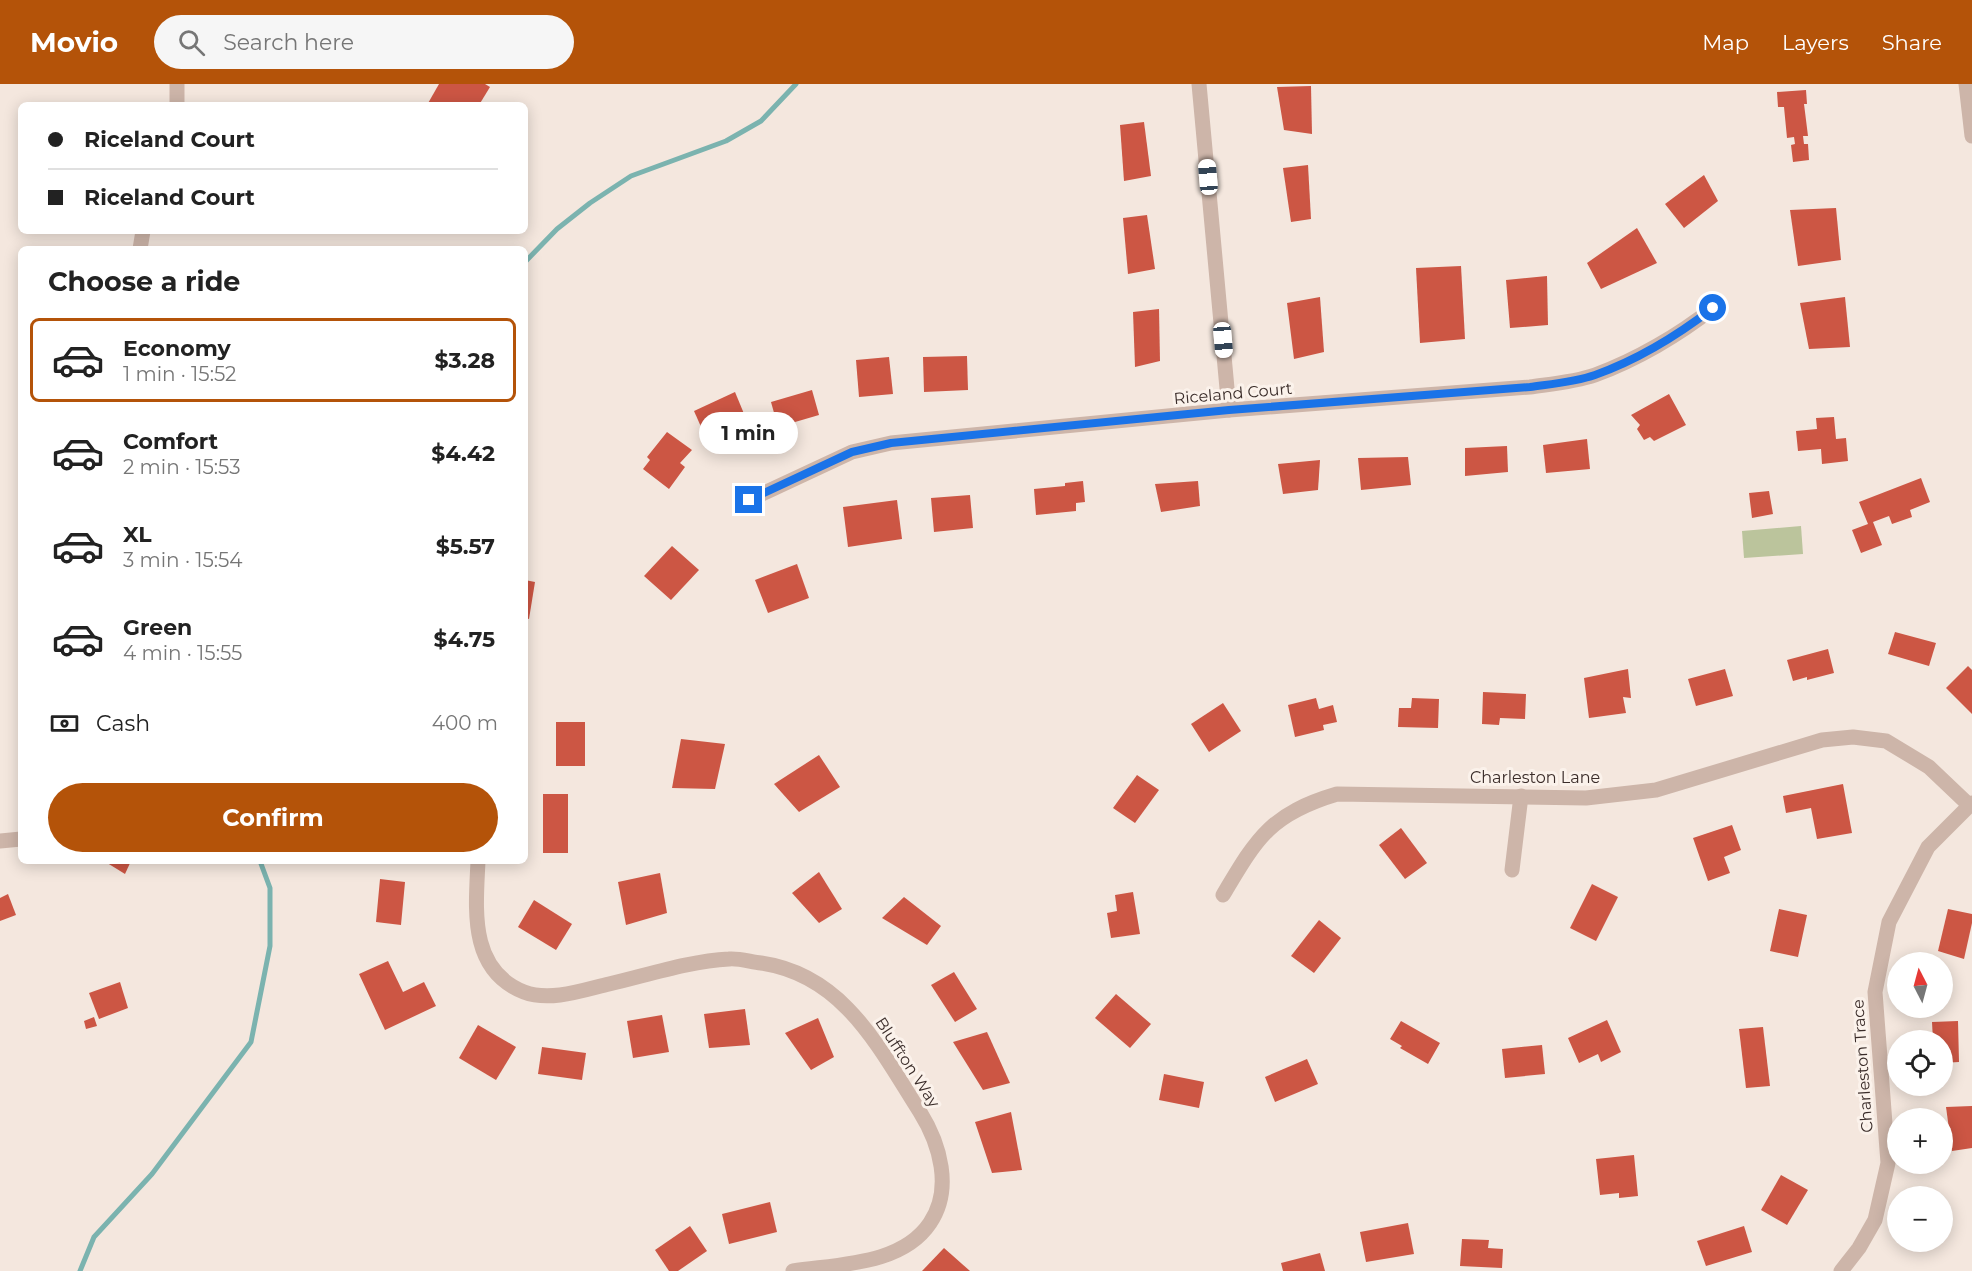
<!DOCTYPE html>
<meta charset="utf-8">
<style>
body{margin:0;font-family:Montserrat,sans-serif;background:#f6f6f6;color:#222;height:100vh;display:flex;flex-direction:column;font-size:22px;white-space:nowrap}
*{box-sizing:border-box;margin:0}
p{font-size:20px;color:#767676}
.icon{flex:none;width:33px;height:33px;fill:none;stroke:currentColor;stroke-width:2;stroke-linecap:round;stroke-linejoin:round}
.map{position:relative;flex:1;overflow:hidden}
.side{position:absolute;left:18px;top:162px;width:510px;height:618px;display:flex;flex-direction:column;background:#fff;border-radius:9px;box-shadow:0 3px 15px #0003}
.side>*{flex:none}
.guide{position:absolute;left:18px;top:18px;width:510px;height:132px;border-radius:9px;box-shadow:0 3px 15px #0003;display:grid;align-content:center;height:132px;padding:0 30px;background:#fff}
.needle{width:39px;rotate:354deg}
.controls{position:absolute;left:1887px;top:868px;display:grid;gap:12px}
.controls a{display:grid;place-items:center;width:66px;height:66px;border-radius:50%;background:#fff;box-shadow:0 3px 15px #0003;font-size:30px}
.end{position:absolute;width:27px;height:27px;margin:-14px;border:8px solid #1a73e8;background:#fff;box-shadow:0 0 0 3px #fff}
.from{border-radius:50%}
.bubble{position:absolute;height:42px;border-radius:21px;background:#fff;box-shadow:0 3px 15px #0003;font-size:20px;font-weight:700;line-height:42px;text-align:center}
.car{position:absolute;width:18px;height:36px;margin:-18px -9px;border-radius:8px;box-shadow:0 0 4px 2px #0007;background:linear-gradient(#fff 24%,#345 0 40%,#fff 0 76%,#345 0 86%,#fff 0)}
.guide b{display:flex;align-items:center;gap:21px;height:57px;font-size:22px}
.guide b+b{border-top:2px solid #e0e0e0}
.guide i{width:15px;height:15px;background:#222}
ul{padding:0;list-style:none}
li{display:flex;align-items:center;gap:18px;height:84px;margin:0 12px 9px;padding:0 18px;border:3px solid transparent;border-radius:9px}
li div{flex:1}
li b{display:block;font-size:22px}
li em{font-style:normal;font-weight:700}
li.active{border-color:#b45309}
li>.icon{width:54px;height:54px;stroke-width:1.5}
h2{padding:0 30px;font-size:27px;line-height:72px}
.pay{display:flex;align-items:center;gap:15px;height:66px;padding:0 30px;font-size:22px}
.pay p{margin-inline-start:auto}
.button{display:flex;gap:12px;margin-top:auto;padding:12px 30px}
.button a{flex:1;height:69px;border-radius:36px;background:#b45309;color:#fff;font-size:24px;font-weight:700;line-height:69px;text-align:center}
header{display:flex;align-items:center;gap:36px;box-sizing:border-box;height:84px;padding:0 30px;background:#b45309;color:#fff}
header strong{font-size:28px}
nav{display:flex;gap:33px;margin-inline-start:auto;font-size:21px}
.search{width:420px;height:54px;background:#f6f6f6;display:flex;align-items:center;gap:15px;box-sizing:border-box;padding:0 21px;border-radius:33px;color:#767676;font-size:22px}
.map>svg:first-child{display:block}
.green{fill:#bbc49c}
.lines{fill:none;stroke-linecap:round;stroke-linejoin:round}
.stream{stroke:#7bb3af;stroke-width:5}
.building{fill:#cc5644}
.minor{stroke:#cdb5a9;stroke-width:15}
.route{stroke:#1a73e8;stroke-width:8}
.labels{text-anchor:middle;stroke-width:6;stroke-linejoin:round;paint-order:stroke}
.street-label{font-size:16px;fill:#3a2c29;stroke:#fbf2eb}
</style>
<header>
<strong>Movio</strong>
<div class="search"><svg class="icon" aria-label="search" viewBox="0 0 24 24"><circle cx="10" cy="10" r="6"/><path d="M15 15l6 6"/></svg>Search here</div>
<nav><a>Map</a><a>Layers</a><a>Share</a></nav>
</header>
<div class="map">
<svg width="1972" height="1187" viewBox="0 0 1972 1187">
<rect width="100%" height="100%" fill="#f4e7de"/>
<!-- green -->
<polygon class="green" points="1801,442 1803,470 1744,474 1742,447"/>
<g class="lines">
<!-- stream -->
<g class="stream">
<polyline points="525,178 557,145 590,119 631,92 726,57 761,37 796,0"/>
<polyline points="80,1187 94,1153 152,1090 251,958 270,862 270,804 260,777"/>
</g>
</g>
<!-- building -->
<g class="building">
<polygon points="439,0 485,0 490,3 479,21 427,21"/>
<polygon points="1311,2 1312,50 1284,46 1277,3"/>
<polygon points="1806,6 1807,20 1804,20 1808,52 1803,52 1804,60 1808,60 1809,76 1793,78 1791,61 1795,60 1794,53 1787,54 1784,23 1778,23 1777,8"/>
<polygon points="1144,38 1151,92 1124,97 1120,41"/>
<polygon points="1308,81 1311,135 1291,138 1283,84"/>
<polygon points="1704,91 1718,117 1684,144 1665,120"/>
<polygon points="1836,124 1841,176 1798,182 1790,126"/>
<polygon points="1147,131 1155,185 1128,190 1123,134"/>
<polygon points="1637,144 1657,179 1601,205 1587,179"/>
<polygon points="1461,182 1465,255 1420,259 1416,184"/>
<polygon points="1547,192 1548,241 1510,244 1506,196"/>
<polygon points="1320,213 1324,268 1294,275 1287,219"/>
<polygon points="1845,213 1850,263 1809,265 1800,219"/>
<polygon points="1159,225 1160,277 1135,283 1133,228"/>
<polygon points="967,272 968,306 924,308 923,273"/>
<polygon points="889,273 893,310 859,313 856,276"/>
<polygon points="812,306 819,331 778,343 771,318"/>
<polygon points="735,308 747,337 706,354 694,327"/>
<polygon points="1669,310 1686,341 1654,357 1650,353 1644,356 1637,345 1640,341 1631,331"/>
<polygon points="1834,333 1836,355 1846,354 1848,377 1822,380 1821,365 1798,367 1796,347 1817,345 1816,334"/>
<polygon points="667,348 692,366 680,379 685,383 669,405 643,385 650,376 647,373"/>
<polygon points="1587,355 1590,385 1546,389 1543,361"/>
<polygon points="1507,362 1508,388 1465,392 1465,364"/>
<polygon points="1408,373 1411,401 1361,406 1358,374"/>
<polygon points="1320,376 1318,406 1283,410 1278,380"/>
<polygon points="1921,394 1930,418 1910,426 1912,433 1892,440 1889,432 1873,438 1882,461 1861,469 1852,446 1868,440 1859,418"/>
<polygon points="1083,397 1085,418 1076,419 1076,427 1036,431 1034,405 1065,402 1065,399"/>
<polygon points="1198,397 1200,422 1161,428 1155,400"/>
<polygon points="1769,407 1773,430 1752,434 1749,409"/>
<polygon points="970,411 973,444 934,448 931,414"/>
<polygon points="897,416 902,455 848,463 843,423"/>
<polygon points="672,462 699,486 671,516 644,492"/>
<polygon points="797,480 809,514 768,529 755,496"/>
<polygon points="525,496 535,498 529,535 525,534"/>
<polygon points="1895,548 1936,559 1929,582 1888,570"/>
<polygon points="1828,565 1834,589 1807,596 1807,593 1793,597 1787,576"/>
<polygon points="1968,582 1972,586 1972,630 1946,604"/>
<polygon points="1628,585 1631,614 1623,613 1626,629 1589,634 1584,594"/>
<polygon points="1725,585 1733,612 1696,622 1688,595"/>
<polygon points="1483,608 1526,610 1525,635 1500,634 1499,641 1482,640"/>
<polygon points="1316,614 1319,625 1333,621 1337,638 1323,641 1324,646 1295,653 1288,621"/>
<polygon points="1412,614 1439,615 1438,644 1398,643 1399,624 1411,624"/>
<polygon points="1223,619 1241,647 1209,668 1191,640"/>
<rect x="556" y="638" width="29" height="44"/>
<polygon points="681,655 725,660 715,705 672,704"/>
<polygon points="819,671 840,703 799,728 774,700"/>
<polygon points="1137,691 1159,706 1135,739 1113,724"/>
<polygon points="1843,700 1852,749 1817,755 1811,724 1786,729 1783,712"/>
<rect x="543" y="710" width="25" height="59"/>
<polygon points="1732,741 1741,766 1724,773 1730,789 1708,797 1693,754"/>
<polygon points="1401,744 1427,779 1405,795 1379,761"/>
<polygon points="104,777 131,777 125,790"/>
<polygon points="819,788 842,825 819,839 792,809"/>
<polygon points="660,789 667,829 626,841 618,798"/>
<polygon points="380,795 405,798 401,841 376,838"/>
<polygon points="1592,800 1618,813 1596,857 1570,844"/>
<polygon points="1133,808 1140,850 1111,854 1107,829 1117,827 1115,811"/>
<polygon points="8,810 16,831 0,837 0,814"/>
<polygon points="904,813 941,842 927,861 882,834"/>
<polygon points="534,816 572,840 556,866 518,843"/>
<polygon points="1779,825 1807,831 1798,873 1770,867"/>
<polygon points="1948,825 1972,830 1972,839 1964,875 1938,867"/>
<polygon points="1319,836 1341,854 1314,889 1291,872"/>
<polygon points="388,877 403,908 424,898 436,922 385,946 359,890"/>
<polygon points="954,888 977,925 955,938 931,901"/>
<polygon points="120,898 128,924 99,935 89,909"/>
<polygon points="1116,910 1151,940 1130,964 1095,934"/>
<polygon points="745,925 750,961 709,964 704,930"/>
<polygon points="662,931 669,968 633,974 627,937"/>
<polygon points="94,933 97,942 86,945 84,937"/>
<polygon points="818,934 834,973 811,986 785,949"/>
<polygon points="1607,936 1621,968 1601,978 1598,970 1579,979 1568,954"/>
<polygon points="1401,937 1440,959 1428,980 1400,964 1402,962 1390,955"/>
<polygon points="1958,937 1959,978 1942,979 1942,957 1933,957 1932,938"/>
<polygon points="478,941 516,963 496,996 459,974"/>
<polygon points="1763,943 1770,1002 1746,1004 1739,945"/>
<polygon points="987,948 1010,999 983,1006 953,958"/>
<polygon points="1542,961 1545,990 1505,994 1502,965"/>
<polygon points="542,963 586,969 582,996 538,990"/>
<polygon points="1307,975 1318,1000 1275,1018 1265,993"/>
<polygon points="1164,990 1204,998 1199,1024 1159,1016"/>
<polygon points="1972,1022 1972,1064 1952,1067 1946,1023"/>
<polygon points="1011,1028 1022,1086 992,1089 975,1038"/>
<polygon points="1634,1071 1638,1112 1619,1114 1619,1109 1600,1111 1596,1075"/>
<polygon points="1781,1091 1808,1106 1787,1141 1761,1126"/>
<polygon points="770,1118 777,1148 729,1160 722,1130"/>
<polygon points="1408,1139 1414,1170 1366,1178 1360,1148"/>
<polygon points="690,1142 707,1167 678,1187 669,1187 655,1166"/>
<polygon points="1744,1142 1752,1168 1706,1182 1697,1157"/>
<polygon points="1462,1155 1489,1156 1488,1164 1503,1165 1502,1184 1460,1182"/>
<polygon points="944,1164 970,1187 922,1187"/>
<polygon points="1320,1169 1325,1187 1283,1187 1281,1179"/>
</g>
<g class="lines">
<!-- minor -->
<g class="minor">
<polyline points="1199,0 1229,326"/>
<polyline points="1966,0 1972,52"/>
<polyline points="177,21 177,0"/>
<polyline points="140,165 143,147"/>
<path d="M749,416L852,368L891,359L1229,326L1530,303C1551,300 1575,298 1595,291C1636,276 1679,251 1713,224"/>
<polyline points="0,757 21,755"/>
<path d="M478,777C476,824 468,886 524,908C550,918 584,906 609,900C648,891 689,877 729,875C739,874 751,878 761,879C844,891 879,964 920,1028C940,1060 953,1105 930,1139C902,1181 839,1180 793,1187"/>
<polyline points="1512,786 1521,712"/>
<path d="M1223,811C1257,754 1270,730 1337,710L1586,714L1656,706L1822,656L1853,653L1886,657L1929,683L1969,721"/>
<polyline points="1841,1187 1859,1164 1875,1136 1888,1079 1875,908 1889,838 1928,763 1972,719"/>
</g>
</g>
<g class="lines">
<!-- route -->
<path class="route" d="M749,416L852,368L891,359L1229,326L1530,303C1551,300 1575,298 1595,291C1637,276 1678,251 1713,224"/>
</g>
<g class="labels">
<!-- street labels -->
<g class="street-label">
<text transform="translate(1233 309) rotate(-5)" y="6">Riceland Court</text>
<text x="1535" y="699">Charleston Lane</text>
<text transform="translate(908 978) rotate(57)" y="6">Bluffton Way</text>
<text transform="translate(1862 982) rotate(-94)" y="6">Charleston Trace</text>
</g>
</g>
</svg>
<div class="controls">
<a><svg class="needle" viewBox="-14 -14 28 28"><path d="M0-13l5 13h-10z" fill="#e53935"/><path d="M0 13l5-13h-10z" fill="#767676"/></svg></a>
<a><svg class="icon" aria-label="locate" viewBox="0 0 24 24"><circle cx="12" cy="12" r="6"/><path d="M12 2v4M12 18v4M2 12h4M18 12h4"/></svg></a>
<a>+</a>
<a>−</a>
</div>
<i class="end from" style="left:1713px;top:224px"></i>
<i class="end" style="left:749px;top:416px"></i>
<div class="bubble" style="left:699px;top:328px;width:99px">1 min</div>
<i class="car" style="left:1208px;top:93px;rotate:355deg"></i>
<i class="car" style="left:1223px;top:256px;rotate:175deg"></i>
<div class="guide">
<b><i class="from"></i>Riceland Court</b>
<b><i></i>Riceland Court</b>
</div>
<section class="side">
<h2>Choose a ride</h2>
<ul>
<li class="active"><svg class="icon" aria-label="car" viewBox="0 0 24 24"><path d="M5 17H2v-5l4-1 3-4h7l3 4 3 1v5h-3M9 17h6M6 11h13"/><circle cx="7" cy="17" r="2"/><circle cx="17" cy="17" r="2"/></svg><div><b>Economy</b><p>1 min · 15:52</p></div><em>$3.28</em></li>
<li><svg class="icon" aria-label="car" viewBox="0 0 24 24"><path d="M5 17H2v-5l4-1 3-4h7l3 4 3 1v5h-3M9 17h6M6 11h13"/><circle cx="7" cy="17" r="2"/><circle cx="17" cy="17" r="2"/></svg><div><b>Comfort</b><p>2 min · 15:53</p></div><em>$4.42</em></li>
<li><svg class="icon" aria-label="car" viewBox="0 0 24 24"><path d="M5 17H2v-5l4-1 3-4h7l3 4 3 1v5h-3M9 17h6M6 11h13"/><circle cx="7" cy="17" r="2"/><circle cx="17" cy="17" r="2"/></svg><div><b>XL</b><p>3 min · 15:54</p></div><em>$5.57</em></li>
<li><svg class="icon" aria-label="car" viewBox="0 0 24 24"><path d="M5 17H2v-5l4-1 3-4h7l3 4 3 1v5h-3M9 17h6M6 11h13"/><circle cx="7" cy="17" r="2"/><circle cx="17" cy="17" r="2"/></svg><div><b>Green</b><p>4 min · 15:55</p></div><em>$4.75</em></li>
</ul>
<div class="pay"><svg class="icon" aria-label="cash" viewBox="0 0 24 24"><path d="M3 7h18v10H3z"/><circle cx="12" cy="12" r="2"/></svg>Cash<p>400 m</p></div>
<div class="button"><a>Confirm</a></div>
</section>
</div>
